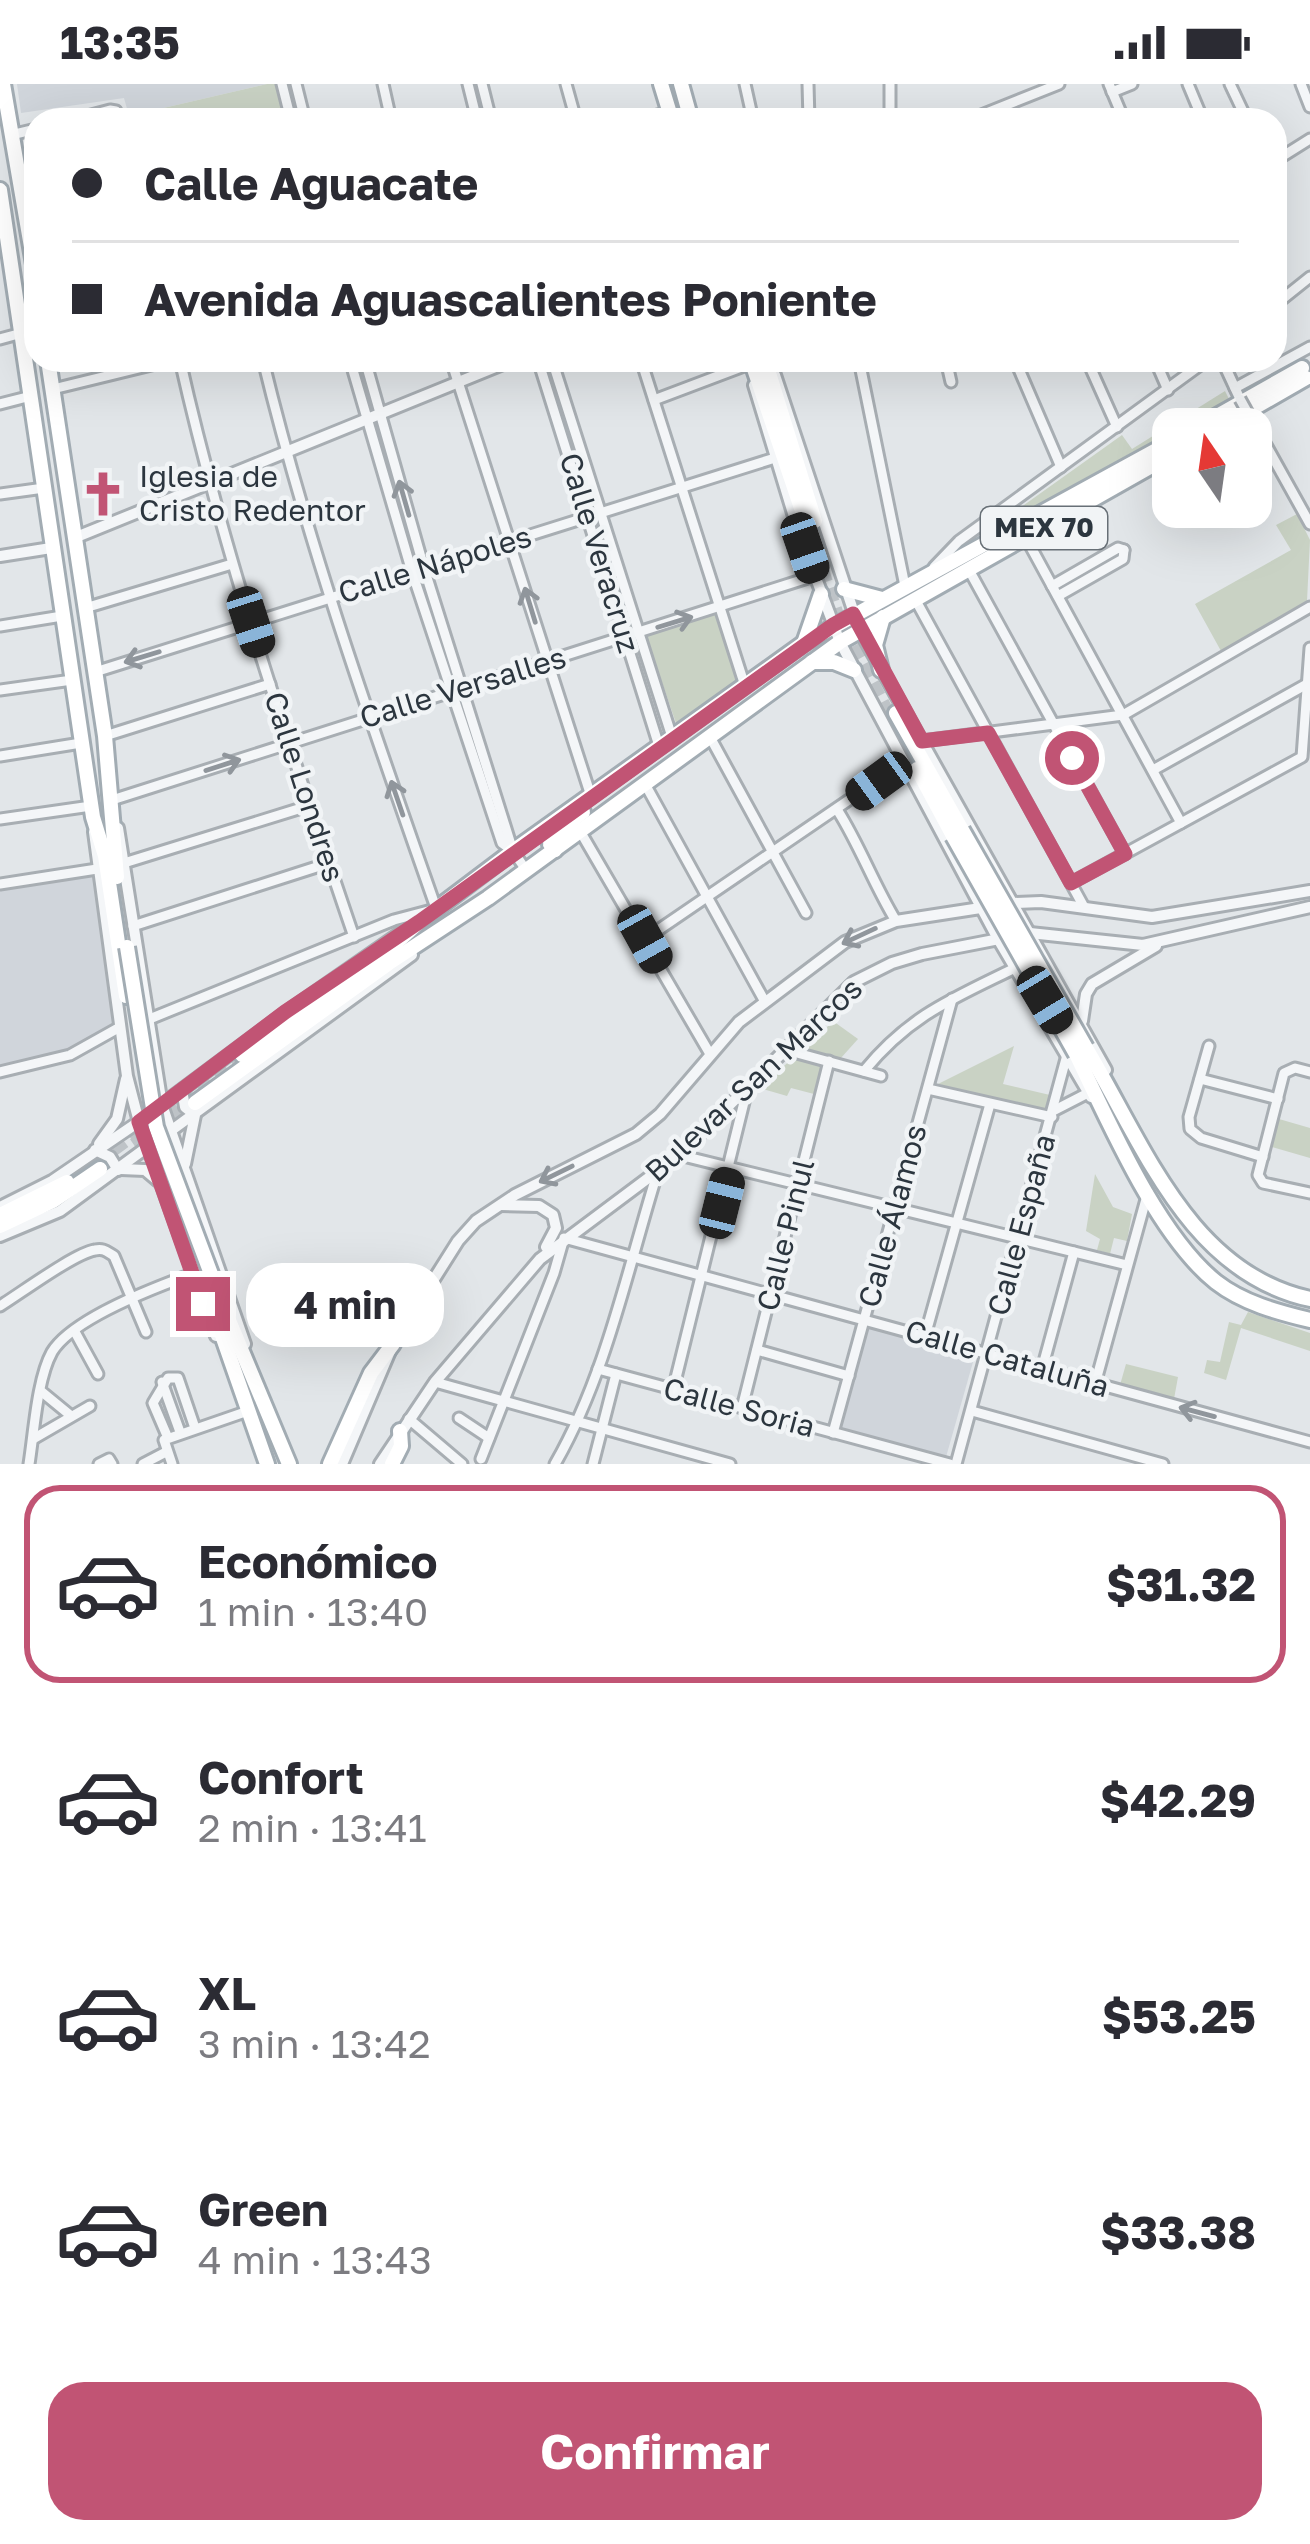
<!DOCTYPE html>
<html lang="es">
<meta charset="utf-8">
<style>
body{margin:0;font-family:"Golos Text",sans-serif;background:#f2f2f3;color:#2b2b33;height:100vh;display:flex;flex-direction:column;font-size:45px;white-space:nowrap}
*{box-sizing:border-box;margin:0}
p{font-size:39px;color:#7c7c81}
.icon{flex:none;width:66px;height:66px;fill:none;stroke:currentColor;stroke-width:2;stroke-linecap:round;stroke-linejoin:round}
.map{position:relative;height:1380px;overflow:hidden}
.details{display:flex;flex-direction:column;background:#fff;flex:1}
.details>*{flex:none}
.hud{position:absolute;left:24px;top:24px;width:1263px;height:264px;border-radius:36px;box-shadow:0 12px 48px #0002;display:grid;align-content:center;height:264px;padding:0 48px;background:#fff}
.needle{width:78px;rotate:347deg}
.tools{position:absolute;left:1152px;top:324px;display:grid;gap:24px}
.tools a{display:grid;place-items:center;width:120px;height:120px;border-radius:24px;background:#fff;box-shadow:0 12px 48px #0002;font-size:60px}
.end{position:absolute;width:54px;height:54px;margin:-27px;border:15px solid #c15474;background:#fff;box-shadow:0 0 0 6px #fff}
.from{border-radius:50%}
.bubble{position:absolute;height:84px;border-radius:36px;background:#fff;box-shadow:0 12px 48px #0002;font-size:39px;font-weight:700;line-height:84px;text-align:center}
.car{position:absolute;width:36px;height:72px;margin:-36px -18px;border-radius:15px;box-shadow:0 0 9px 3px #0007;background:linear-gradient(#222 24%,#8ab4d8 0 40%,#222 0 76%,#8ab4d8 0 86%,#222 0)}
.hud b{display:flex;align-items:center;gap:42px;height:114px;font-size:45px}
.hud b+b{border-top:3px solid #e1e1e2}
.hud i{width:30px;height:30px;background:#2b2b33}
ul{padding:21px 0 0;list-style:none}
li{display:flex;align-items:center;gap:36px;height:198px;margin:0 24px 18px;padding:0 24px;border:6px solid transparent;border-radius:36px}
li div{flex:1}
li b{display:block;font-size:45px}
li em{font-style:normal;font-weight:700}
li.on{border-color:#c15474}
li>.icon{width:108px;height:108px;stroke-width:1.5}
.action{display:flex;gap:24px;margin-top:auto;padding:24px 48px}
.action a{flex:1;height:138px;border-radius:36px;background:#c15474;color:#fff;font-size:48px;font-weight:700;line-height:138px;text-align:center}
.status{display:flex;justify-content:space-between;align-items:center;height:84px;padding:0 60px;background:#fff;direction:ltr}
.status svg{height:33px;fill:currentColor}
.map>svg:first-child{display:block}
.built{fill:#d0d5db}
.green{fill:#c9d2c4}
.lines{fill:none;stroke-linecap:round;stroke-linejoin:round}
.primary-tunnel{stroke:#bec3c7;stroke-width:14;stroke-dasharray:14 7;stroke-linecap:butt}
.minor-casing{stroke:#a8aeb3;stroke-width:15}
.tertiary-casing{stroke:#a8aeb3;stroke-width:16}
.primary-casing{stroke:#a2acb3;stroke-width:20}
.minor{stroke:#f4f6f8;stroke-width:9}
.tertiary{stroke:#f4f6f8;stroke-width:10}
.primary{stroke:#fff;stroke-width:14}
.minor-bridge-casing{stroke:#a8aeb3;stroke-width:15;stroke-linecap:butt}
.primary-bridge-casing{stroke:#a2acb3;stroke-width:20;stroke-linecap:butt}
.minor-bridge{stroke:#f4f6f8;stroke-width:9}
.primary-bridge{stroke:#fff;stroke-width:14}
.oneway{stroke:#90969c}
.route{stroke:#c15474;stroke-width:15}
.labels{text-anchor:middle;stroke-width:9;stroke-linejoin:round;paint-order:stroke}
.shield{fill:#f1f4f6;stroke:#676f76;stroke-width:3}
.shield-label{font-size:27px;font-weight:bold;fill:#2c363f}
.poi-label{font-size:30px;fill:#2c363f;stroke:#f1f4f6;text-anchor:start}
.street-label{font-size:30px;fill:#2c363f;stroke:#f1f4f6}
</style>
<div class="status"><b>13:35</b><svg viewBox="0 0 49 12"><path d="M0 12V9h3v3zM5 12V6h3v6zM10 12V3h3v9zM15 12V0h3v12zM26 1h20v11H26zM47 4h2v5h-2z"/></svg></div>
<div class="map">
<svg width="1310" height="1380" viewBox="0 0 1310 1380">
<rect width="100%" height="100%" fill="#e2e6e9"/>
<!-- built -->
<g class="built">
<polygon points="17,0 267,0 129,32 124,14 21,29"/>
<polygon points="97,785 120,943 84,965 0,988 0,800"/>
<polygon points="868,1241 975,1271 946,1373 840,1344"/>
</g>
<!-- green -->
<g class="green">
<polygon points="267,0 279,0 288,36 130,36 129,32"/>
<polygon points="1225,307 1232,321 1188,345 1173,345 1173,353 961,466 1122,351 1132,365"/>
<polygon points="1297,430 1310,456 1307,517 1221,567 1195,520 1291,466 1276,441"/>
<polygon points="716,530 737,597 677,642 646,552"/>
<polygon points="833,937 858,955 840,975 805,966"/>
<polygon points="1014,962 1003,1000 1050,1011 1046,1027 938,1000"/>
<polygon points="793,974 823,981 814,1010 791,1004 787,1012 759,1004"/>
<polygon points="1279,1035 1310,1044 1310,1074 1272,1063"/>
<polygon points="1095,1090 1113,1123 1132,1130 1127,1157 1114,1154 1110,1170 1097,1166 1100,1155 1086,1147"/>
<polygon points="1248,1228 1310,1249 1310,1267 1241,1244 1226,1296 1204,1289 1207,1276 1220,1278 1229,1238 1241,1241"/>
<polygon points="1126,1280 1178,1293 1174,1315 1120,1301"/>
</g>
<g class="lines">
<!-- primary-tunnel -->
<g class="primary-tunnel">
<polyline points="808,445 839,537 890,633"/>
<polyline points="134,1061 195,1019"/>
<polyline points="96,1078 242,971"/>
</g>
<!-- minor casing -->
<g class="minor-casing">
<g id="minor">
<polyline points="282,0 291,36"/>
<polyline points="296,0 305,36"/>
<polyline points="383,0 391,36"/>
<polyline points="468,0 477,36"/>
<polyline points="482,0 491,36"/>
<polyline points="566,0 576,36"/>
<polyline points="745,0 753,36"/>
<polyline points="808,0 809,36"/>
<polyline points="890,0 890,36"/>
<polyline points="1109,0 1124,36"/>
<polyline points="1188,0 1203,36"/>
<polyline points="1230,0 1247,36"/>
<polyline points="1301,0 1310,23"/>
<polyline points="1112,8 1132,0"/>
<polyline points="72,36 110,26 116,27 120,36"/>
<polyline points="638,36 669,28"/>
<polyline points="969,36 1059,0"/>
<polyline points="11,51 36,45"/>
<polyline points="1275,77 1310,55"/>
<polyline points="1275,221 1310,193"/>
<polyline points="0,255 22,249"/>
<path d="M180,276C224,472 289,662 354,853"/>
<path d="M263,276C308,462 373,644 436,824"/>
<polyline points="350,276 412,488 502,759 513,767 526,786"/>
<polyline points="365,276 424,484 513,767"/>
<polyline points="451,276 591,712"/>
<polyline points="538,276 659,662"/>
<polyline points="552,276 672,653"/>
<polyline points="641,276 745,602"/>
<polyline points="859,276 905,502"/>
<polyline points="946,276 951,298"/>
<polyline points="1015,276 1061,383"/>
<polyline points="1087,276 1117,343"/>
<polyline points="1155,276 1168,306"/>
<polyline points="1222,276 1240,315"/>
<polyline points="1235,304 1310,263"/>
<polyline points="53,305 172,276"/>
<polyline points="654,316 752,279"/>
<polyline points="0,320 31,312"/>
<polyline points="1251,334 1310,440"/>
<polyline points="0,410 44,404"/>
<polyline points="1026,454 1181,739"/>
<polyline points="934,483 959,457 1207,276"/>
<polyline points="969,486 1125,770"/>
<polyline points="1052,502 1118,464 1124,466"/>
<polyline points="1058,512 1123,475 1124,466"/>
<polyline points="915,515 1084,823"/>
<polyline points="85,524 232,480"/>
<polyline points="0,542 62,532"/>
<polyline points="95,588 775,374"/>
<polyline points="0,606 72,596"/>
<polyline points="105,652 270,600"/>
<polyline points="710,653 806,829"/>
<polyline points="922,657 1123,631 1310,523"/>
<polyline points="0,672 81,659"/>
<polyline points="1153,686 1307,600"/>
<polyline points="645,700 764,916"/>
<polyline points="112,716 814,492"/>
<path d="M838,727C860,762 874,801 896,837"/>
<polyline points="0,735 91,722"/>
<polyline points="580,747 710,970"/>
<polyline points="124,779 308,722"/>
<polyline points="1071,799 1302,673 1310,564"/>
<polyline points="0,800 97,785"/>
<polyline points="133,842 329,779"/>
<polyline points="645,855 903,679"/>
<polyline points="147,936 394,836 428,827"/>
<polyline points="1209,962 1189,1033 1190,1045 1201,1054 1263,1073"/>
<polyline points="786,966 881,992"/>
<path d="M864,987C910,931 952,915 1015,884"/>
<polyline points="0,988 70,971 120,943"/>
<polyline points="1310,988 1295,984 1284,989 1258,1091 1263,1099 1310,1109"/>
<polyline points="1200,995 1278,1015"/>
<polyline points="928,1005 1052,1033"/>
<polyline points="1053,1027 1088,1009"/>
<polyline points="679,1071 1127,1181"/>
<path d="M0,1222C21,1209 75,1169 95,1166C104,1164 107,1168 114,1172L146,1248"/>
<polyline points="75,1248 98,1290"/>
<polyline points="925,1252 990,1020"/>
<polyline points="757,1266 849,1292"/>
<polyline points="598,1285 950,1380"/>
<polyline points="1042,1285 1074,1168"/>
<polyline points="162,1298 180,1348"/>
<polyline points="435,1298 730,1380"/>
<polyline points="1095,1300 1148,1108"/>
<polyline points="673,1306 747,1006"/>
<polyline points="42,1308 70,1331"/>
<polyline points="742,1324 829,977"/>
<polyline points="972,1327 1163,1380"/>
<polyline points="459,1334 489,1354"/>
<polyline points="409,1335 462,1380"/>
<polyline points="833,1349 952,915"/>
<polyline points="168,1354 153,1319 168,1294 178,1294 195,1344"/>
<polyline points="33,1355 90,1322"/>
<polyline points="481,1375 554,1189 564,1154 1310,1358"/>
<path d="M29,1380C34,1349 37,1295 52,1268C72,1235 156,1203 192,1190"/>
<polyline points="99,1380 109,1375 112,1380"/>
<polyline points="143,1380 166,1368"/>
<polyline points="172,1380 164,1356 248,1327"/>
<path d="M555,1380C606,1291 627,1187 657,1090"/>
<polyline points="593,1380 616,1290"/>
<polyline points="956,1380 1067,971"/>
</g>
</g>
<!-- tertiary casing -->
<g class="tertiary-casing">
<g id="tertiary">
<polyline points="775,291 860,547 1106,986"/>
<polyline points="754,301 799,449 840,558 998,855 1091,1013"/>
<polyline points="74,454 513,276"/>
<polyline points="0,472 51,464"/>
<polyline points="118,744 162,1021 245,1260"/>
<polyline points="94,748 127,992 139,1038 216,1252"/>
<polyline points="1082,937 1086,910 1092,900 1156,862"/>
<polyline points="182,1006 185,1023 195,1031 185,1080"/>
<polyline points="160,1022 285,929 403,847"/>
<polyline points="165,1051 412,871"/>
<polyline points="99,1060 117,1035 126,995"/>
<polyline points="95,1066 110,1073 118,1086"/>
<polyline points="121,1085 145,1086 158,1097"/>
<polyline points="501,1121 539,1122 553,1131 556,1144 546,1163"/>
<polyline points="0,1123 52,1097 140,1037"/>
<polyline points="0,1152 60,1127 150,1061"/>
<polyline points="342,1380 393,1260 458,1157 476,1137 515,1111 636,1050 660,1030 739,938 845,858 896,837 1013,819 1041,818 1152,833 1310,807"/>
<polyline points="380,1380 435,1298 540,1175 679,1071 854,898 892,879 922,870 1030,849 1143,861 1310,823"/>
</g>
</g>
<!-- primary casing -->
<g class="primary-casing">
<g id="primary">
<polyline points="3,0 36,192"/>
<polyline points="661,0 672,36"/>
<polyline points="681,0 691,36"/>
<polyline points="0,106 93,733 105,772 126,912"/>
<polyline points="48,276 105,652 117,793"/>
<polyline points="751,276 808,445"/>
<polyline points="765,276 815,437"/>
<polyline points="1194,345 1302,284"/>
<polyline points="1217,345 1306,294"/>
<polyline points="1236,345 1252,336"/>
<polyline points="844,505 882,515"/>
<polyline points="804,559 821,510"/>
<polyline points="812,578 834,578 854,586"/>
<polyline points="881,586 875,561 883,533"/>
<polyline points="896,629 962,746"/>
<polyline points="917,685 953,752"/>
<polyline points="555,766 550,760 552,752 583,728"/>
<path d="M1086,964C1143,1059 1189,1189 1310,1215"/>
<path d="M1076,970C1109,1038 1157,1151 1216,1198C1243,1219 1277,1228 1310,1236"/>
<polyline points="242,971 383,871 419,838 513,767 804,559 1173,357"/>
<polyline points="195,1019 389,879 488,814 840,558 1173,370"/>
<polyline points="179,1128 267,1380"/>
<polyline points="0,1131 67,1098"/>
<polyline points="0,1142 53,1117 100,1085"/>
<polyline points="223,1222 289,1380"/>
<polyline points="330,1380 371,1289 393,1260"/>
<polyline points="392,1380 401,1362 400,1347"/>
</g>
</g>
<!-- minor -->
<use href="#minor" class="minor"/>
<!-- tertiary -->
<use href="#tertiary" class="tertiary"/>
<!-- primary -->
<use href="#primary" class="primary"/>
<!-- minor-bridge casing -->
<g class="minor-bridge-casing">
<polyline id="minor-bridge" points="1240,315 1250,333"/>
</g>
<!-- primary-bridge casing -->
<g class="primary-bridge-casing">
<g id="primary-bridge">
<polyline points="962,746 1086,964"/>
<polyline points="953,752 1076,970"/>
<polyline points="127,863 156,1043 223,1222"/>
</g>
</g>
<!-- minor-bridge -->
<use href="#minor-bridge" class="minor-bridge"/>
<!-- primary-bridge -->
<use href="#primary-bridge" class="primary-bridge"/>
</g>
<!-- one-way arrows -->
<defs><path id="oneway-shaft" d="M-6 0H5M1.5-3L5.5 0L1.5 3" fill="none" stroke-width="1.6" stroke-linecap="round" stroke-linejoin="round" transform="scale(3)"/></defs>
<g class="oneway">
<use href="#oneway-shaft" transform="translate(404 414) rotate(-106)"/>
<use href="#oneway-shaft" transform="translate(530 521) rotate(-107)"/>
<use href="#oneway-shaft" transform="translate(675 538) rotate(-17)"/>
<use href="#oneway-shaft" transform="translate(142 573) rotate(163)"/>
<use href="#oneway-shaft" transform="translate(223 681) rotate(-18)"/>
<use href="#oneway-shaft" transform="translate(397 714) rotate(-109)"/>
<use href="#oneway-shaft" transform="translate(859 852) rotate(155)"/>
<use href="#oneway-shaft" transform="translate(556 1090) rotate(154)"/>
<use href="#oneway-shaft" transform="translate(1197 1328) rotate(-165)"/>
</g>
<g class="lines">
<!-- route -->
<polyline class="route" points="203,1220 139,1038 285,928 419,838 833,541 853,530 922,657 988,649 1071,799 1125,770 1072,674"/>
</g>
<!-- icons -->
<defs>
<g id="church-bare" transform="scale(3.6)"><path d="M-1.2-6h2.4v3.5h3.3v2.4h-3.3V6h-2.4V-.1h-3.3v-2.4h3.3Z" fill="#c15474" stroke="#f1f4f6" stroke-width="2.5" paint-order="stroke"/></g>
</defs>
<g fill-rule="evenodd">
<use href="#church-bare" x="103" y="410"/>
</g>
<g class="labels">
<!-- shield labels -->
<rect class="shield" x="981" y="423" width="126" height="42" rx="9"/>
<g class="shield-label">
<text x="1044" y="453">MEX 70</text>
</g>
<!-- poi labels -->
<g class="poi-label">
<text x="139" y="403">Iglesia de<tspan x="139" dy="34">Cristo Redentor</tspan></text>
</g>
<!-- street labels -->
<g class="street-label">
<text transform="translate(599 469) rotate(73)" y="10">Calle Veracruz</text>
<text transform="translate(435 481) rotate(-17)" y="10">Calle Nápoles</text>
<text transform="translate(463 604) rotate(-17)" y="10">Calle Versalles</text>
<text transform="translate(304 703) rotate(72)" y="10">Calle Londres</text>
<text transform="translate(754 996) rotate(-43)" y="10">Bulevar San Marcos</text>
<text transform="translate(893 1132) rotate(-75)" y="10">Calle Álamos</text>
<text transform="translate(1022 1141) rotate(-75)" y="10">Calle España</text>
<text transform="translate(786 1151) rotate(-76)" y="10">Calle Pinul</text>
<text transform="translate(1007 1275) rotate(16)" y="10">Calle Cataluña</text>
<text transform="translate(739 1324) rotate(15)" y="10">Calle Soria</text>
</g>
</g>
</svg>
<div class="tools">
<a><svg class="needle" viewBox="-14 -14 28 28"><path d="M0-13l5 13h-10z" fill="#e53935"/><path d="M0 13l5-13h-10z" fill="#7c7c81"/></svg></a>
</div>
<i class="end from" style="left:1072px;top:674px"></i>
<i class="end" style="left:203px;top:1220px"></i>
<div class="bubble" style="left:246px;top:1179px;width:198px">4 min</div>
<i class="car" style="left:805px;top:464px;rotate:161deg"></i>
<i class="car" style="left:251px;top:538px;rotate:162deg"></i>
<i class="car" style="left:879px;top:697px;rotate:234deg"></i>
<i class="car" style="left:645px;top:855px;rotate:151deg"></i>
<i class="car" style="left:1045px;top:916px;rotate:149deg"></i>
<i class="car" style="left:722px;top:1119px;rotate:14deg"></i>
<div class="hud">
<b><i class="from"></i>Calle Aguacate</b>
<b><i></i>Avenida Aguascalientes Poniente</b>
</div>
</div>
<section class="details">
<ul>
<li class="on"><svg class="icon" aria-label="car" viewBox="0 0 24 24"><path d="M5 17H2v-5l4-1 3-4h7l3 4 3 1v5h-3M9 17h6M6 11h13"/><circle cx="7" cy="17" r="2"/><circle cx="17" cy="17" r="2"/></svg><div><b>Económico</b><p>1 min · 13:40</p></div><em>$31.32</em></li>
<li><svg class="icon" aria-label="car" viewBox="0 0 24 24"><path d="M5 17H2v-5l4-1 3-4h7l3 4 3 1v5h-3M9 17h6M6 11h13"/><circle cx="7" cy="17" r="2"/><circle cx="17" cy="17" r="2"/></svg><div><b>Confort</b><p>2 min · 13:41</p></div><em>$42.29</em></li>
<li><svg class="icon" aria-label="car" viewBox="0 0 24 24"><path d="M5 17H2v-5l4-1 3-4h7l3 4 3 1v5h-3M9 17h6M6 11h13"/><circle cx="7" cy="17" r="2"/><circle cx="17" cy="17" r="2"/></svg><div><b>XL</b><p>3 min · 13:42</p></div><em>$53.25</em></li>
<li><svg class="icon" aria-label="car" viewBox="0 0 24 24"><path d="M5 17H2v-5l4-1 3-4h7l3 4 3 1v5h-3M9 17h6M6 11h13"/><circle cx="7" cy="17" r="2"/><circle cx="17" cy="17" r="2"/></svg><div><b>Green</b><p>4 min · 13:43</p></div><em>$33.38</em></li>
</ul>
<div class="action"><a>Confirmar</a></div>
</section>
